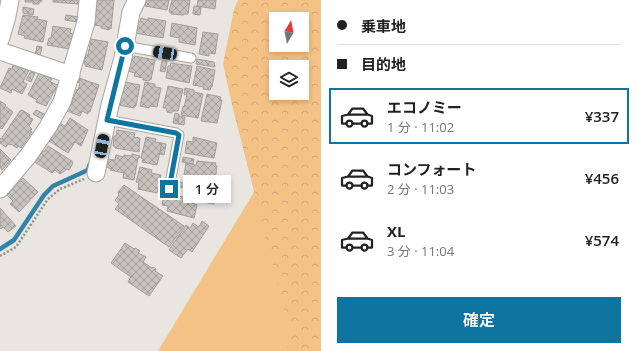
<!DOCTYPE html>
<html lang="ja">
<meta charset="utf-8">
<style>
body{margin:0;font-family:"Open Sans","Noto Sans JP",sans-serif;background:#f2f2f2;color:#222;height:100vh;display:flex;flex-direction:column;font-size:15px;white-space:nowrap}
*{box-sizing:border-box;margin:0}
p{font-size:13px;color:#767676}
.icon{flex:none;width:22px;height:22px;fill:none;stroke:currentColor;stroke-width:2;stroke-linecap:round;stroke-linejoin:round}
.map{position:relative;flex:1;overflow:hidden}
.side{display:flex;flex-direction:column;background:#fff;width:316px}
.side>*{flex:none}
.top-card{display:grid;align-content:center;height:88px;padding:0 16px;background:#fff}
.needle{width:26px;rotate:10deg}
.fabs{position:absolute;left:269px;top:12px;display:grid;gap:8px}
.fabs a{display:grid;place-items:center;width:40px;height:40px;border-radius:0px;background:#fff;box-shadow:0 2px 6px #0003;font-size:20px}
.end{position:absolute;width:18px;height:18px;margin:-9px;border:5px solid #0e75a1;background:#fff;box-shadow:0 0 0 2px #fff}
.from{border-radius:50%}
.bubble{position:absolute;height:28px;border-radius:0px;background:#fff;box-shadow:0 2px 6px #0003;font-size:13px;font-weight:600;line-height:28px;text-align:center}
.car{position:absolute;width:12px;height:24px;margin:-12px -6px;border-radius:5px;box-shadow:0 0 3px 1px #0007;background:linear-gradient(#222 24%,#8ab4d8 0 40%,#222 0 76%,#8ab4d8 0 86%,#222 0)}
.top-card b{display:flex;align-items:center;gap:14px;height:38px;font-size:15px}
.top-card b+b{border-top:1px solid #e0e0e0}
.top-card i{width:10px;height:10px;background:#222}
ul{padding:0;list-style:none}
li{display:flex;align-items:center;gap:12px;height:56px;margin:0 8px 6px;padding:0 8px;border:2px solid transparent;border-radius:0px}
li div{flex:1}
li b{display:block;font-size:15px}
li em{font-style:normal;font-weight:600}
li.on{border-color:#0e75a1}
li>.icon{width:36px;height:36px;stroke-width:1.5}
.action{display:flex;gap:8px;margin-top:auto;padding:8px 16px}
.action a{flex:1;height:46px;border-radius:0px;background:#0e75a1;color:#fff;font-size:16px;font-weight:600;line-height:46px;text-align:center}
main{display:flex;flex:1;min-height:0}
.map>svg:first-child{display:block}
.grass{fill:#f5c286}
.forest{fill:url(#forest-crowns);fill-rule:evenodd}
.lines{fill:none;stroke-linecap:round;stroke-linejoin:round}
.stream{stroke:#3383a9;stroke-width:4.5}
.building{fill:url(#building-cross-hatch);stroke:#a29f9b}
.lane-casing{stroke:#a9a6a1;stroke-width:11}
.street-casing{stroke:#a9a6a1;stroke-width:19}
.path{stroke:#908d8b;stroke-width:2.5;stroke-dasharray:2 2;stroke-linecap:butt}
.lane{stroke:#fff;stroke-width:9}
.street{stroke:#fff;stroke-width:17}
.route{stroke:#0e75a1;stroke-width:5}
</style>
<main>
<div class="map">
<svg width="321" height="351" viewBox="0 0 321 351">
<defs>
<pattern id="forest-crowns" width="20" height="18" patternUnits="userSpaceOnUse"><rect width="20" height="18" fill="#f5c286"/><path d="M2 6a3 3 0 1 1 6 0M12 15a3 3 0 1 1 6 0" fill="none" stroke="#d3a774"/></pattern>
<pattern id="building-cross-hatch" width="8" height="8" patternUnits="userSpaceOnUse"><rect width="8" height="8" fill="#c6c2be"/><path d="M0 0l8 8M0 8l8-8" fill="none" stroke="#a29f9b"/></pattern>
</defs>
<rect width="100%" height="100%" fill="#e9e5e1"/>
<!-- grass -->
<polygon class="grass" points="286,139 321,351 158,351"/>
<!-- forest -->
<path class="forest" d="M238,0H321V351H287L290,332L233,109L223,64L234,9ZM276,19H302V45H276ZM276,67H302V93H276Z"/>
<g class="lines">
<!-- stream -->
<polyline class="stream" points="0,249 14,240 44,195 53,186 88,170 90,164"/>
</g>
<!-- building -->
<g class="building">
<polygon points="25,0 42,0 41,2 39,2 39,4 33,4 33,2 25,2"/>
<polygon points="53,0 79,0 78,4 53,2"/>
<polygon points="97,0 114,0 111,29 110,28 109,30 101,28 101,26 94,25"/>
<polygon points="146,0 169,0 167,10 145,6"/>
<polygon points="172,0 190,0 188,14 184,14 184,15 171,14 171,12 169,12"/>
<polygon points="198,0 216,0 215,9 197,6"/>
<polygon points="194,6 201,7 200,15 193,14"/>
<polygon points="23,7 34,9 33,15 23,13"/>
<polygon points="23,15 38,17 37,19 47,21 43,42 24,38 25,36 18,34"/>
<polygon points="66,15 78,17 77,22 65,20"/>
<polygon points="141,18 148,20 148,18 166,21 163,38 135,33 137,22 140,22"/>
<polygon points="172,23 197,28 195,45 179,42 179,38 170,36"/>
<polygon points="53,26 71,29 70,33 73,34 70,49 47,45 49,38 51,38"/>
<polygon points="203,32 218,34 215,54 209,53 209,56 199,54"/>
<polygon points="91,39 108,42 102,70 85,66 86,64 84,64 86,55 88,55"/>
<polygon points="37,46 42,47 40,56 35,55"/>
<polygon points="134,56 155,60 151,80 150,79 149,81 143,80 143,78 134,76 135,73 128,71 130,58 134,59"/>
<polygon points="197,59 214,62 215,67 196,64"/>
<polygon points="162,61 167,61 165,72 160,71"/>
<polygon points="171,63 192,66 189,83 166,78 168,66 170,66"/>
<polygon points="13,65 21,69 22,67 29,70 23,82 27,84 22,94 12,89 11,93 0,88 9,68 12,69"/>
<polygon points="197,66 215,70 212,87 211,87 210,90 203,89 204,87 193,85"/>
<polygon points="31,71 35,73 31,82 26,80"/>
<polygon points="39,73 52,79 50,82 58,85 46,106 36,102 37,100 28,95"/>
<polygon points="79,78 99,85 90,112 88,112 88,114 82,111 80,116 67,111 70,102 72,102 77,89 78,90 80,83 77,82"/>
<polygon points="125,82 140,85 136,106 135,106 134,108 118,105 121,89 124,89"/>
<polygon points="145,82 155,84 155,87 161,88 157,107 149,106 149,108 140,106"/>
<polygon points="168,86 183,89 178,111 172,111 172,113 167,112 166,108 163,108"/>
<polygon points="185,88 194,90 194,92 203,94 198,118 181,115 183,106 184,107 187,95 184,94"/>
<polygon points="207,94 221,97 220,100 222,100 217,123 201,121"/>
<polygon points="0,101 6,105 5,106 13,112 2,129 0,128"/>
<polygon points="22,110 30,115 29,117 33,119 29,126 32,129 30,131 32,132 21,148 18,146 17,148 11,144 10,145 8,144 6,147 0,143 0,138 1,139 20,111"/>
<polygon points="36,110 46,115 44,120 33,114"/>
<polygon points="175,113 179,114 177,124 173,123"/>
<polygon points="179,116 185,117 184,125 178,124"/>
<polygon points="70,118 88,130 81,146 75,142 68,153 49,141 61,124 65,126"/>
<polygon points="117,130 135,133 134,137 140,138 139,152 115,148 115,146 113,146 114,136 116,136"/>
<polygon points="146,137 156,139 155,142 162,143 157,165 142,162 143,159 141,158"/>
<polygon points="193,137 217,143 214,158 185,153 187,141 193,142"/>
<polygon points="162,143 166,144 164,155 160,154"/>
<polygon points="48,146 72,161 73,163 69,170 67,169 60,174 55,170 52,173 35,162 42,151 44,152"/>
<polygon points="0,149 11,160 2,170 0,167"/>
<polygon points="132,154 140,156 139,158 138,158 134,180 123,178 124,173 110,170 111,169 105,166 105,162 108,163 108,159 115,160 116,155 124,157 124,155 132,156"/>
<polygon points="183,157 194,159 193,164 182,162"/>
<polygon points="197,161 216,163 215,165 217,166 215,181 184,176 186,163 196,165"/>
<polygon points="140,167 152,170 151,173 161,175 157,193 138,189 139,183 136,182"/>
<polygon points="23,178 38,192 19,212 10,204 13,201 7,195"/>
<polygon points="179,182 189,184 190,182 217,187 214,204 191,200 191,196 187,195 187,193 183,192 184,188 178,187"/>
<polygon points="124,185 184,226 169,247 115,209 119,204 115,200 119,195 118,192"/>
<polygon points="164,195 173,197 173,195 185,197 184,199 197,205 194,218 167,211 168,206 162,205"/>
<polygon points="0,208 16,226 8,232 3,227 1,229 0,228"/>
<polygon points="202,221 209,226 192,252 188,249 181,258 169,250 186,225 190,228 193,223 199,227"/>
<polygon points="125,243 134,249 135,248 140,251 138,253 146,257 143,262 152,268 153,267 156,269 155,271 163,276 149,296 128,282 131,277 111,263"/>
</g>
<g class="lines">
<!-- lane casing -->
<g class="lane-casing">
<g id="lane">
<polyline points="125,46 191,58"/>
<polyline points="107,120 176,133 179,135 169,189"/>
</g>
</g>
<!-- street casing -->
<g class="street-casing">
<g id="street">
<polyline points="0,40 7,16 10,0"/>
<polyline points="0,51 71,75"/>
<polyline points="96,173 110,105 123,58 131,12 137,0"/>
<polyline points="0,189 28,156 48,127 62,102 86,22 88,0"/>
</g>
</g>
<!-- path -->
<polyline class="path" points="0,256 16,247 48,199 60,189 84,179"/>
<!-- lane -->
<use href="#lane" class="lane"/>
<!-- street -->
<use href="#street" class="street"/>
</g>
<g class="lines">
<!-- route -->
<polyline class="route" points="125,46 107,120 176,133 179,135 169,189"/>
</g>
</svg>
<div class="fabs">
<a><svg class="needle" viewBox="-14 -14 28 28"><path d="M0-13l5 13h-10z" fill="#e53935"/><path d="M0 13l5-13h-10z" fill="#767676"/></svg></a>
<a><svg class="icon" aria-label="layers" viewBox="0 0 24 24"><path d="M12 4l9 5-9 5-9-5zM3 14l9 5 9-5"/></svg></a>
</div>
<i class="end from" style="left:125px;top:46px"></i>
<i class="end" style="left:169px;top:189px"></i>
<div class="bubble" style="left:183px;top:175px;width:48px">1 分</div>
<i class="car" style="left:165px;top:53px;rotate:280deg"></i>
<i class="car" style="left:102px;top:146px;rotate:11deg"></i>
</div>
<section class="side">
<div class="top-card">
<b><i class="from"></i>乗車地</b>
<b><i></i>目的地</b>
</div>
<ul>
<li class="on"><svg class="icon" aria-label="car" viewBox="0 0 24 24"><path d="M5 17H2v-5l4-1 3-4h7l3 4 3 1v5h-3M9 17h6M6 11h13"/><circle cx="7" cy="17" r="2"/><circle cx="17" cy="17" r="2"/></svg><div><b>エコノミー</b><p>1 分 · 11:02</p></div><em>¥337</em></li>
<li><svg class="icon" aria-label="car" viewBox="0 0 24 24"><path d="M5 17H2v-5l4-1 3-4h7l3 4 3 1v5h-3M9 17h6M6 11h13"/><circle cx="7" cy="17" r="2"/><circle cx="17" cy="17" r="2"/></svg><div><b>コンフォート</b><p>2 分 · 11:03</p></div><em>¥456</em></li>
<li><svg class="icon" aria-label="car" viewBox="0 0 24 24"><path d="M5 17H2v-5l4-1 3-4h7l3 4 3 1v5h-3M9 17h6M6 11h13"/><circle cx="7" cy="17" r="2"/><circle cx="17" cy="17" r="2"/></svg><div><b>XL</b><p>3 分 · 11:04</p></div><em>¥574</em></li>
</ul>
<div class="action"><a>確定</a></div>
</section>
</main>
